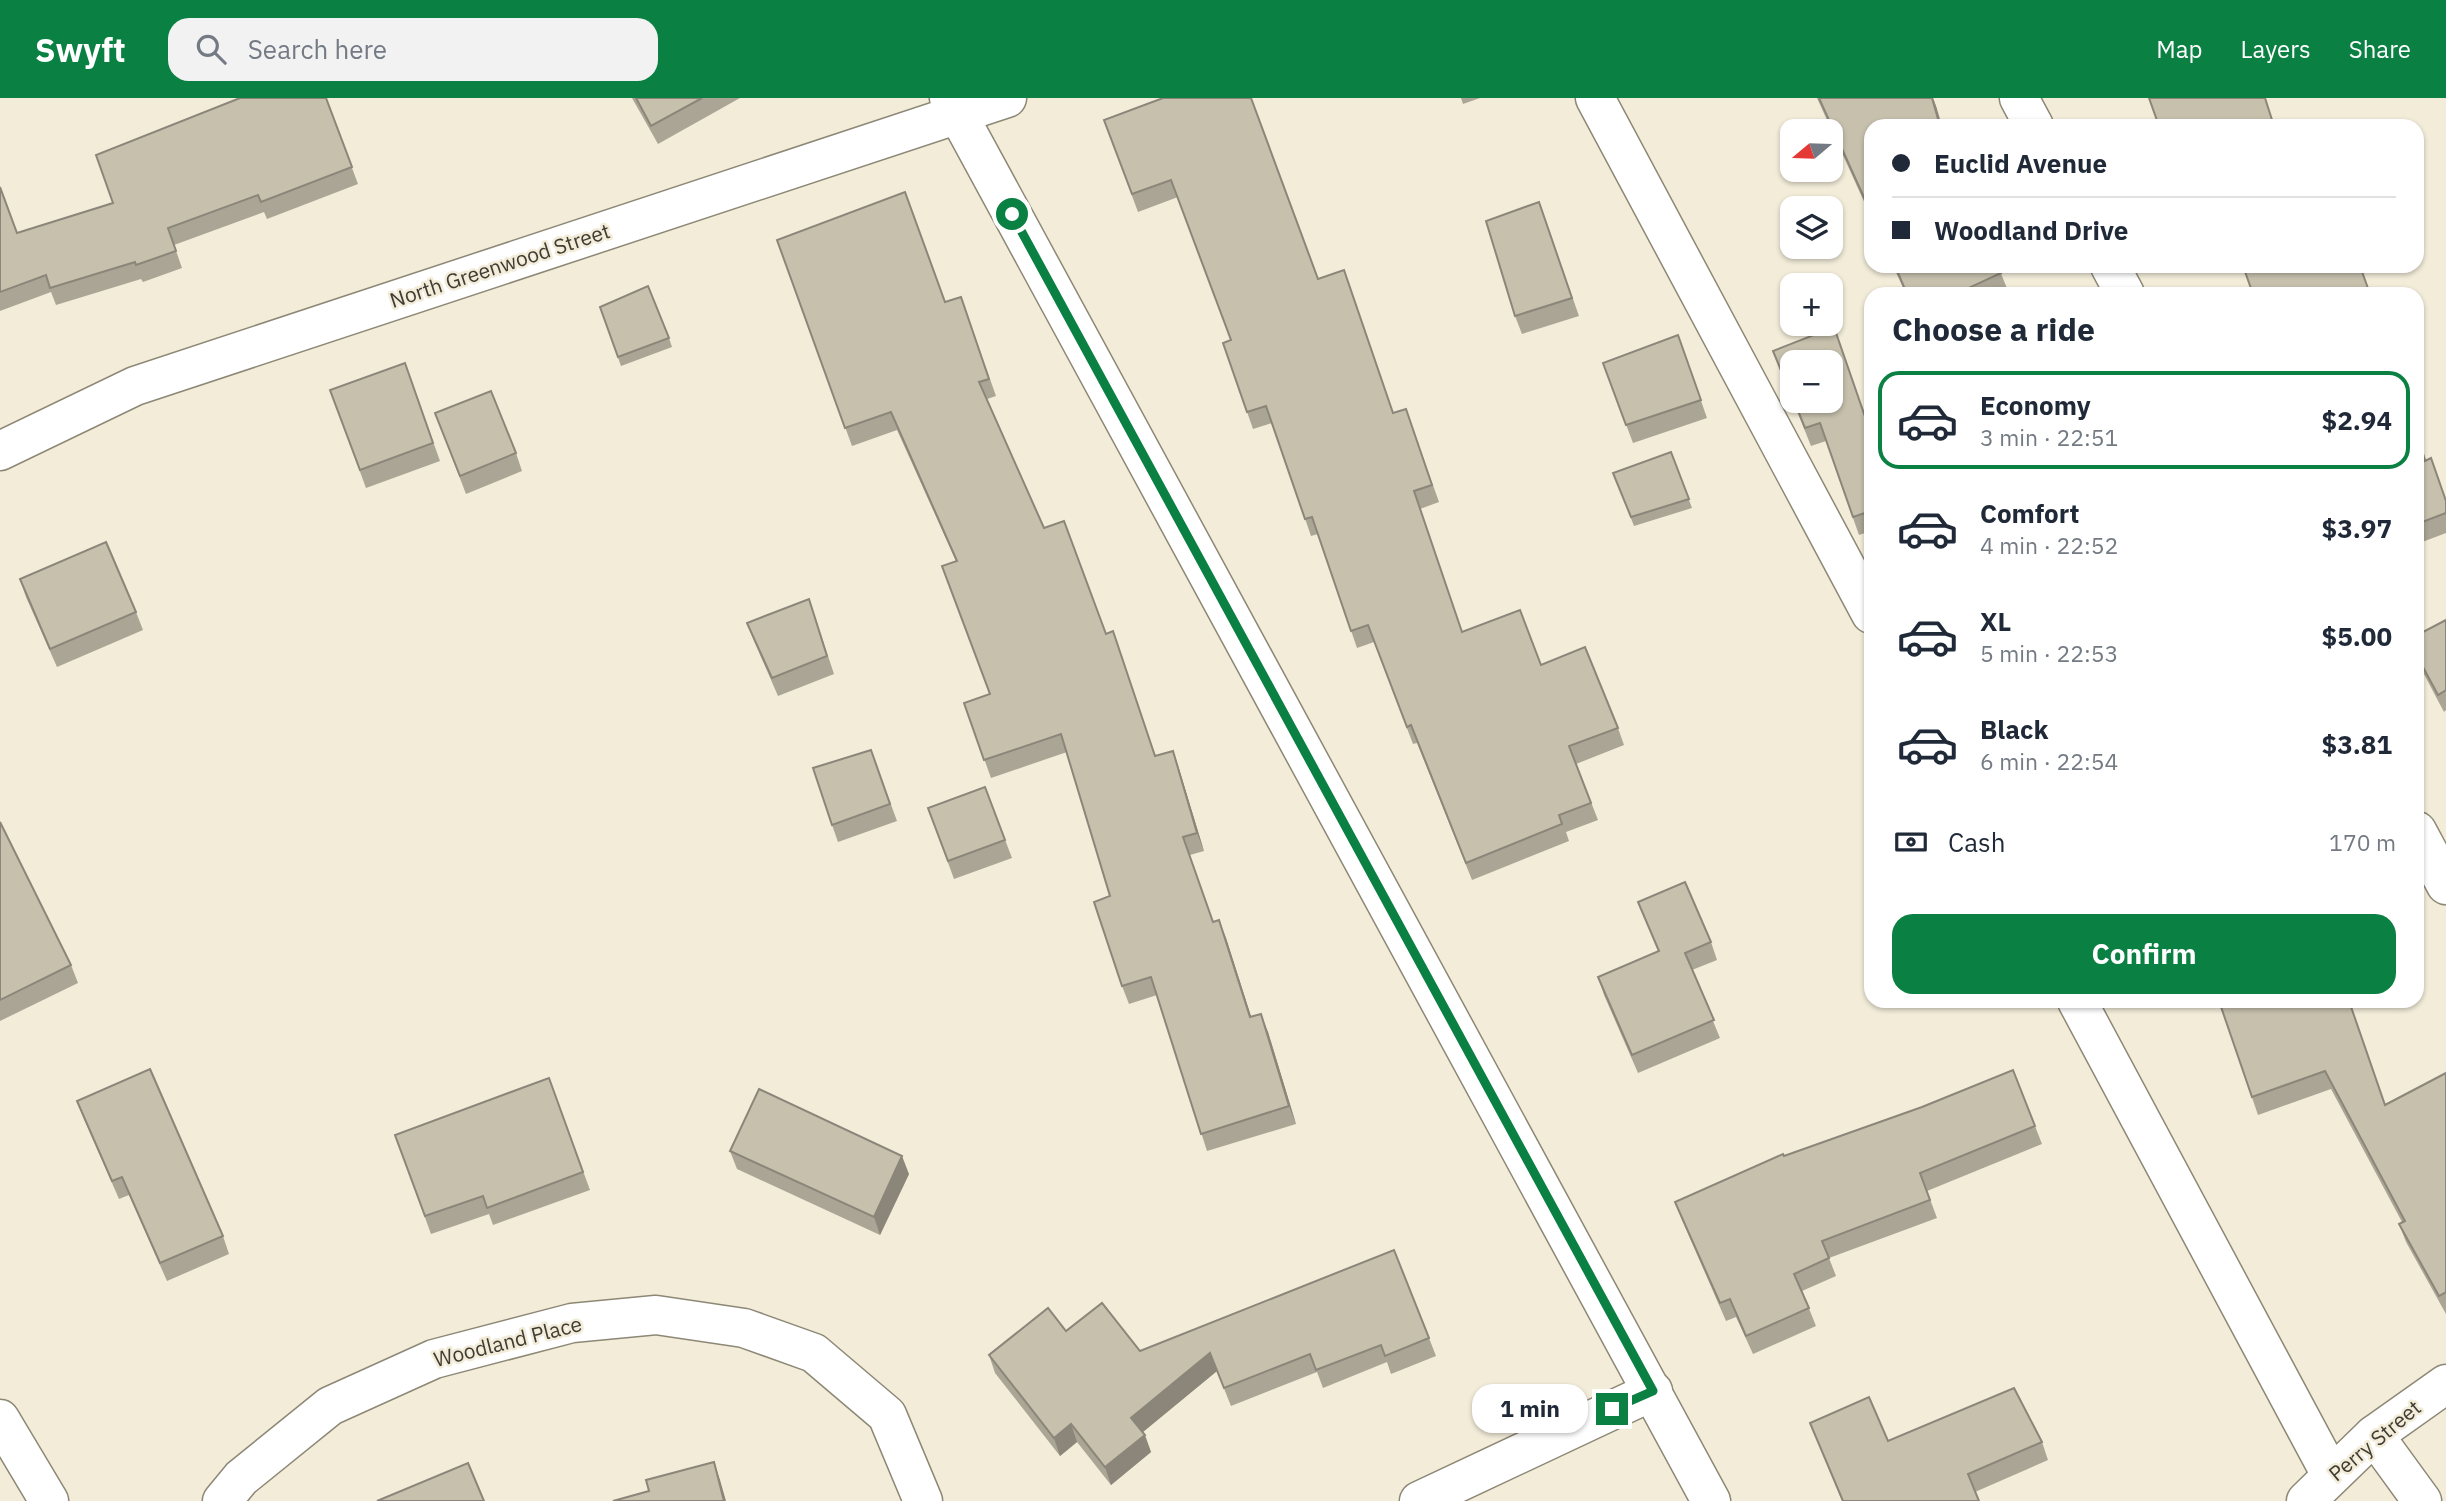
<!DOCTYPE html>
<meta charset="utf-8">
<style>
body{margin:0;font-family:"IBM Plex Sans",sans-serif;background:#f2f2f3;color:#1f2937;height:100vh;display:flex;flex-direction:column;font-size:26px;white-space:nowrap}
*{box-sizing:border-box;margin:0}
p{font-size:23px;color:#747a83}
.icon{flex:none;width:38px;height:38px;fill:none;stroke:currentColor;stroke-width:2;stroke-linecap:round;stroke-linejoin:round}
.map{position:relative;flex:1;overflow:hidden}
.panel{position:absolute;left:1864px;top:189px;width:560px;height:721px;display:flex;flex-direction:column;background:#fff;border-radius:21px;box-shadow:0 2px 5px #0004}
.panel>*{flex:none}
.top-card{position:absolute;left:1864px;top:21px;width:560px;height:154px;border-radius:21px;box-shadow:0 2px 5px #0004;display:grid;align-content:center;height:154px;padding:0 28px;background:#fff}
.needle{width:46px;rotate:251deg}
.fabs{position:absolute;left:1780px;top:21px;display:grid;gap:14px}
.fabs a{display:grid;place-items:center;width:63px;height:63px;border-radius:14px;background:#fff;box-shadow:0 2px 5px #0004;font-size:35px}
.end{position:absolute;width:32px;height:32px;margin:-16px;border:9px solid #0b8043;background:#fff;box-shadow:0 0 0 4px #fff}
.from{border-radius:50%}
.bubble{position:absolute;height:49px;border-radius:21px;background:#fff;box-shadow:0 2px 5px #0004;font-size:23px;font-weight:700;line-height:49px;text-align:center}
.top-card b{display:flex;align-items:center;gap:24px;height:66px;font-size:26px}
.top-card b+b{border-top:2px solid #e0e1e3}
.top-card i{width:18px;height:18px;background:#1f2937}
ul{padding:0;list-style:none}
li{display:flex;align-items:center;gap:21px;height:98px;margin:0 14px 10px;padding:0 14px;border:4px solid transparent;border-radius:21px}
li div{flex:1}
li b{display:block;font-size:26px}
li em{font-style:normal;font-weight:700}
li.on{border-color:#0b8043}
li>.icon{width:63px;height:63px;stroke-width:1.5}
h2{padding:0 28px;font-size:32px;line-height:84px}
.pay{display:flex;align-items:center;gap:18px;height:77px;padding:0 28px;font-size:26px}
.pay p{margin-inline-start:auto}
.button{display:flex;gap:14px;margin-top:auto;padding:14px 28px}
.button a{flex:1;height:80px;border-radius:21px;background:#0b8043;color:#fff;font-size:28px;font-weight:700;line-height:80px;text-align:center}
header{display:flex;align-items:center;gap:42px;box-sizing:border-box;height:98px;padding:0 35px;background:#0b8043;color:#fff}
header strong{font-size:33px}
nav{display:flex;gap:38px;margin-inline-start:auto;font-size:24px}
.search{width:490px;height:63px;background:#f2f2f3;display:flex;align-items:center;gap:18px;box-sizing:border-box;padding:0 24px;border-radius:21px;color:#747a83;font-size:26px}
.map>svg:first-child{display:block}
.lines{fill:none;stroke-linecap:round;stroke-linejoin:round}
.minor-casing{stroke:#8d8876;stroke-width:41}
.minor{stroke:#fff;stroke-width:38}
.wall{fill:#aaa595}
.shaded-wall{fill:#8b8679}
.building{fill:#c6c0ad;stroke:#8b8679;stroke-width:2}
.route{stroke:#0b8043;stroke-width:9}
.labels{text-anchor:middle;stroke-width:5;stroke-linejoin:round;paint-order:stroke}
.street-label{font-size:21px;fill:#3f3c34;stroke:#f2ecd9}
</style>
<header>
<strong>Swyft</strong>
<div class="search"><svg class="icon" aria-label="search" viewBox="0 0 24 24"><circle cx="10" cy="10" r="6"/><path d="M15 15l6 6"/></svg>Search here</div>
<nav><a>Map</a><a>Layers</a><a>Share</a></nav>
</header>
<div class="map">
<svg width="2446" height="1403" viewBox="0 0 2446 1403">
<rect width="100%" height="100%" fill="#f2ecd9"/>
<g class="lines">
<!-- minor casing -->
<g class="minor-casing">
<g id="minor">
<polyline points="949,0 1711,1403"/>
<polyline points="1595,0 1871,516"/>
<polyline points="2019,0 2034,28"/>
<polyline points="2110,168 2125,196"/>
<polyline points="0,353 135,288 1007,0"/>
<polyline points="2417,733 2446,787"/>
<polyline points="2077,903 2331,1377"/>
<polyline points="0,1321 49,1403"/>
<polyline points="2374,1337 2422,1403"/>
<polyline points="222,1403 241,1380 330,1308 434,1261 572,1225 656,1217 744,1230 814,1255 887,1317 923,1403"/>
<polyline points="1419,1403 1653,1293"/>
<polyline points="2306,1403 2374,1337 2446,1286"/>
</g>
</g>
<!-- minor -->
<use href="#minor" class="minor"/>
</g>
<!-- wall -->
<g class="wall">
<polygon points="326,0 358,86 267,121 264,114 174,147 182,170 143,184 141,181 56,207 51,194 0,213 0,89 17,135 113,105"/>
<polygon points="632,0 740,0 658,46"/>
<polygon points="1461,0 1480,0 1463,6"/>
<polygon points="1817,0 1933,0 1937,11 1871,28 1871,119"/>
<polygon points="1104,22 1318,181 1394,315 1406,311 1439,404 1420,411 1462,534 1541,567 1618,630 1624,647 1576,666 1598,722 1566,734 1569,743 1472,782 1417,645 1413,646 1374,544 1357,550 1318,436 1311,438 1272,325 1253,331 1223,245 1231,242 1178,99 1138,114"/>
<polygon points="1539,104 1579,218 1522,236 1515,218"/>
<polygon points="777,142 945,204 961,199 996,298 987,301 1044,430 1106,536 1156,658 1173,653 1179,671 1204,753 1190,757 1213,824 1226,840 1251,919 1268,934 1296,1026 1207,1053 1157,897 1129,906 1122,888 1110,798 1067,654 991,680 964,605 989,596 956,463 897,332 852,348"/>
<polygon points="1893,168 1998,168 2008,193 2001,196 1906,196"/>
<polygon points="600,209 669,240 672,249 621,268"/>
<polygon points="1834,229 1871,335 1871,433 1859,437 1826,343 1811,348 1793,303 1830,303 1830,264 1792,264 1792,300 1773,253"/>
<polygon points="1678,237 1707,320 1633,345 1603,265"/>
<polygon points="405,265 440,363 366,390 330,292"/>
<polygon points="435,315 516,355 522,373 466,396"/>
<polygon points="2417,333 2426,362 2446,403 2446,435 2417,446"/>
<polygon points="1671,354 1692,410 1634,428 1613,375"/>
<polygon points="20,481 136,514 143,532 57,569 26,499"/>
<polygon points="809,501 834,576 778,598 754,543 747,525"/>
<polygon points="2446,522 2446,612 2444,614 2417,563 2417,537"/>
<polygon points="871,652 897,723 838,744 832,727"/>
<polygon points="985,689 1012,760 954,781 928,710"/>
<polygon points="0,724 71,867 78,885 0,923"/>
<polygon points="1638,804 1711,844 1717,862 1692,872 1720,940 1638,975 1604,897 1598,879 1658,853"/>
<polygon points="2219,903 2385,1007 2446,975 2446,1216 2406,1144 2399,1126 2402,1124 2331,991 2258,1017"/>
<polygon points="549,980 590,1092 493,1127 489,1116 431,1136 395,1037"/>
<polygon points="77,1003 223,1138 229,1156 167,1183 129,1097 119,1101 84,1021"/>
<polygon points="2035,1028 2042,1046 1927,1093 1937,1120 1829,1160 1836,1178 1802,1193 1816,1228 1753,1256 1736,1219 1726,1223 1682,1122 1675,1104 1784,1058"/>
<polygon points="730,1053 909,1076 880,1137 737,1071"/>
<polygon points="1429,1240 1436,1258 1391,1276 1387,1264 1323,1290 1317,1274 1231,1308 1217,1273 1143,1334 1151,1354 1111,1387 1077,1344 1060,1358 995,1275 989,1257 1140,1253"/>
<polygon points="1810,1325 1888,1343 2042,1344 2048,1362 1975,1394 1979,1403 1842,1403"/>
</g>
<!-- shaded-wall -->
<g class="shaded-wall">
<polygon points="1933,0 1937,11 1942,28 1940,28"/>
<polygon points="1173,653 1179,671 1204,753 1197,735"/>
<polygon points="1219,822 1226,840 1257,937 1250,919"/>
<polygon points="1261,916 1268,934 1296,1026 1289,1008"/>
<polygon points="902,1058 909,1076 880,1137 874,1119"/>
<polygon points="1210,1255 1217,1273 1138,1338 1131,1320"/>
<polygon points="1071,1326 1077,1344 1060,1358 1054,1340"/>
<polygon points="1145,1337 1151,1354 1111,1387 1105,1369"/>
<polygon points="714,1364 720,1382 726,1403 724,1403"/>
</g>
<!-- building -->
<g class="building">
<polygon points="240,0 326,0 352,69 261,104 258,97 168,130 176,153 136,167 135,164 50,190 46,177 0,194 0,89 17,135 113,105 96,57"/>
<polygon points="636,0 702,0 651,28"/>
<polygon points="1163,0 1251,0 1318,181 1344,172 1393,315 1406,311 1432,387 1414,393 1462,534 1520,512 1541,567 1585,549 1618,630 1569,648 1591,705 1559,717 1562,726 1466,765 1411,627 1407,629 1368,527 1351,533 1312,419 1305,421 1266,308 1247,314 1223,245 1231,242 1171,82 1132,96 1104,22"/>
<polygon points="1819,0 1932,0 1940,28 1871,28 1871,115"/>
<polygon points="2149,0 2265,0 2274,28 2159,28"/>
<polygon points="905,94 945,204 961,199 989,281 979,284 1044,430 1064,423 1106,536 1113,533 1155,658 1173,653 1197,735 1183,739 1213,824 1219,822 1250,919 1261,916 1289,1008 1201,1036 1151,879 1122,888 1094,804 1110,798 1061,636 984,662 964,605 990,596 942,468 957,463 891,314 845,330 777,142"/>
<polygon points="1539,104 1572,200 1515,218 1486,123"/>
<polygon points="1895,168 1998,168 2001,175 1956,196 1907,196"/>
<polygon points="2243,168 2360,168 2370,196 2253,196"/>
<polygon points="648,188 669,240 618,259 600,209"/>
<polygon points="1834,229 1871,336 1871,413 1853,419 1820,325 1805,330 1794,303 1830,303 1830,264 1792,264 1792,299 1773,253"/>
<polygon points="1678,237 1701,302 1626,327 1603,265"/>
<polygon points="405,265 433,345 360,372 330,292"/>
<polygon points="491,293 516,355 460,378 435,315"/>
<polygon points="2417,336 2425,363 2431,360 2446,403 2446,415 2417,426"/>
<polygon points="1671,354 1689,401 1631,419 1613,375"/>
<polygon points="106,444 136,514 50,551 20,481"/>
<polygon points="809,501 827,558 772,580 747,525"/>
<polygon points="2446,522 2446,592 2438,597 2417,558 2417,537"/>
<polygon points="871,652 890,706 832,727 813,670"/>
<polygon points="985,689 1005,742 948,763 928,710"/>
<polygon points="0,724 71,867 0,902"/>
<polygon points="1685,784 1711,844 1685,855 1714,922 1632,957 1598,879 1659,853 1638,804"/>
<polygon points="2219,903 2349,903 2385,1007 2446,975 2446,1194 2439,1198 2399,1126 2405,1123 2325,973 2252,999"/>
<polygon points="150,971 223,1138 160,1165 122,1079 112,1083 77,1003"/>
<polygon points="2013,972 2035,1028 1920,1075 1930,1102 1822,1143 1829,1160 1794,1176 1809,1210 1746,1238 1730,1201 1720,1205 1675,1104 1783,1056 1784,1058 1922,1009"/>
<polygon points="549,980 583,1074 487,1110 483,1098 425,1118 395,1037"/>
<polygon points="759,991 902,1058 874,1119 730,1053"/>
<polygon points="1394,1152 1429,1240 1385,1258 1381,1247 1316,1272 1310,1256 1224,1290 1210,1255 1131,1320 1145,1337 1105,1369 1071,1326 1054,1340 989,1257 1048,1210 1066,1233 1102,1205 1140,1253"/>
<polygon points="2014,1290 2042,1344 1968,1376 1979,1403 1843,1403 1810,1325 1869,1299 1888,1343"/>
<polygon points="714,1364 724,1403 613,1403 649,1393 646,1382"/>
<polygon points="468,1365 484,1403 377,1403"/>
</g>
<g class="lines">
<!-- route -->
<polyline class="route" points="1012,116 1653,1293 1612,1311"/>
</g>
<g class="labels">
<!-- street labels -->
<g class="street-label">
<text transform="translate(500 168) rotate(-18)" y="7">North Greenwood Street</text>
<text transform="translate(508 1244) rotate(-14)" y="7">Woodland Place</text>
<text transform="translate(2375 1343) rotate(-40)" y="7">Perry Street</text>
</g>
</g>
</svg>
<div class="fabs">
<a><svg class="needle" viewBox="-14 -14 28 28"><path d="M0-13l5 13h-10z" fill="#e53935"/><path d="M0 13l5-13h-10z" fill="#747a83"/></svg></a>
<a><svg class="icon" aria-label="layers" viewBox="0 0 24 24"><path d="M12 4l9 5-9 5-9-5zM3 14l9 5 9-5"/></svg></a>
<a>+</a>
<a>−</a>
</div>
<i class="end from" style="left:1012px;top:116px"></i>
<i class="end" style="left:1612px;top:1311px"></i>
<div class="bubble" style="left:1472px;top:1286px;width:116px">1 min</div>
<div class="top-card">
<b><i class="from"></i>Euclid Avenue</b>
<b><i></i>Woodland Drive</b>
</div>
<section class="panel">
<h2>Choose a ride</h2>
<ul>
<li class="on"><svg class="icon" aria-label="car" viewBox="0 0 24 24"><path d="M5 17H2v-5l4-1 3-4h7l3 4 3 1v5h-3M9 17h6M6 11h13"/><circle cx="7" cy="17" r="2"/><circle cx="17" cy="17" r="2"/></svg><div><b>Economy</b><p>3 min · 22:51</p></div><em>$2.94</em></li>
<li><svg class="icon" aria-label="car" viewBox="0 0 24 24"><path d="M5 17H2v-5l4-1 3-4h7l3 4 3 1v5h-3M9 17h6M6 11h13"/><circle cx="7" cy="17" r="2"/><circle cx="17" cy="17" r="2"/></svg><div><b>Comfort</b><p>4 min · 22:52</p></div><em>$3.97</em></li>
<li><svg class="icon" aria-label="car" viewBox="0 0 24 24"><path d="M5 17H2v-5l4-1 3-4h7l3 4 3 1v5h-3M9 17h6M6 11h13"/><circle cx="7" cy="17" r="2"/><circle cx="17" cy="17" r="2"/></svg><div><b>XL</b><p>5 min · 22:53</p></div><em>$5.00</em></li>
<li><svg class="icon" aria-label="car" viewBox="0 0 24 24"><path d="M5 17H2v-5l4-1 3-4h7l3 4 3 1v5h-3M9 17h6M6 11h13"/><circle cx="7" cy="17" r="2"/><circle cx="17" cy="17" r="2"/></svg><div><b>Black</b><p>6 min · 22:54</p></div><em>$3.81</em></li>
</ul>
<div class="pay"><svg class="icon" aria-label="cash" viewBox="0 0 24 24"><path d="M3 7h18v10H3z"/><circle cx="12" cy="12" r="2"/></svg>Cash<p>170 m</p></div>
<div class="button"><a>Confirm</a></div>
</section>
</div>
